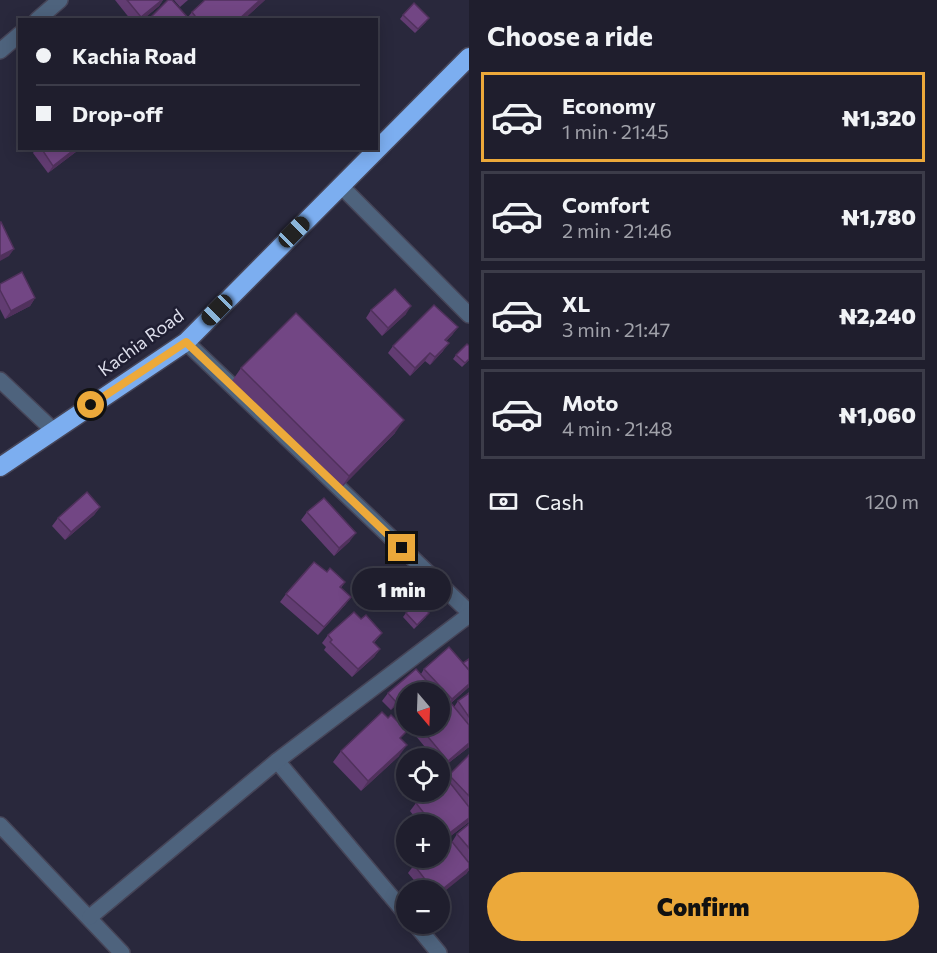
<!DOCTYPE html>
<meta charset="utf-8">
<style>
body{margin:0;font-family:Commissioner,sans-serif;background:#2c2b39;color:#f1f3f6;height:100vh;display:flex;flex-direction:column;font-size:22px;white-space:nowrap}
*{box-sizing:border-box;margin:0}
p{font-size:20px;color:#a1a2aa}
.icon{flex:none;width:33px;height:33px;fill:none;stroke:currentColor;stroke-width:2;stroke-linecap:round;stroke-linejoin:round}
.map{position:relative;flex:1;overflow:hidden}
.details{display:flex;flex-direction:column;background:#1f1e2d;width:468px}
.details>*{flex:none}
.guide{position:absolute;left:18px;top:18px;width:360px;height:132px;border-radius:0px;box-shadow:0 3px 15px #0003,0 0 0 2px #3c3c49;display:grid;align-content:center;height:132px;padding:0 18px;background:#1f1e2d}
.needle{width:39px;rotate:161deg}
.tools{position:absolute;left:396px;top:682px;display:grid;gap:12px}
.tools a{display:grid;place-items:center;width:54px;height:54px;border-radius:50%;background:#1f1e2d;box-shadow:0 3px 15px #0003,0 0 0 2px #3c3c49;font-size:30px}
.end{position:absolute;width:27px;height:27px;margin:-14px;border:8px solid #eca93a;background:#111;box-shadow:0 0 0 3px #111}
.from{border-radius:50%}
.bubble{position:absolute;height:42px;border-radius:21px;background:#1f1e2d;box-shadow:0 3px 15px #0003,0 0 0 2px #3c3c49;font-size:20px;font-weight:800;line-height:42px;text-align:center}
.car{position:absolute;width:18px;height:36px;margin:-18px -9px;border-radius:8px;box-shadow:0 0 4px 2px #0007;background:linear-gradient(#222 24%,#8ab4d8 0 40%,#222 0 76%,#8ab4d8 0 86%,#222 0)}
.guide b{display:flex;align-items:center;gap:21px;height:57px;font-size:22px}
.guide b+b{border-top:2px solid #3c3c49}
.guide i{width:15px;height:15px;background:#f1f3f6}
ul{padding:0;list-style:none}
li{display:flex;align-items:center;gap:18px;height:90px;margin:0 12px 9px;padding:0 6px;border:3px solid #3c3c49;border-radius:0px}
li div{flex:1}
li b{display:block;font-size:22px}
li em{font-style:normal;font-weight:800}
li.active{border-color:#eca93a}
li>.icon{width:54px;height:54px;stroke-width:1.5}
h2{padding:0 18px;font-size:27px;line-height:72px}
.pay{display:flex;align-items:center;gap:15px;height:66px;padding:0 18px;font-size:22px}
.pay p{margin-inline-start:auto}
.cta{display:flex;gap:12px;margin-top:auto;padding:12px 18px}
.cta a{flex:1;height:69px;border-radius:36px;background:#eca93a;color:#111;font-size:24px;font-weight:800;line-height:69px;text-align:center}
main{display:flex;flex:1;min-height:0}
.map>svg:first-child{display:block}
.lines{fill:none;stroke-linecap:round;stroke-linejoin:round}
.street-casing{stroke:#464558;stroke-width:18}
.highway-casing{stroke:#464558;stroke-width:21}
.street{stroke:#4e637d;stroke-width:15}
.highway{stroke:#7caef0;stroke-width:18}
.wall{fill:#623c72}
.shaded-wall{fill:#50315c}
.building{fill:#724684;stroke:#50315c;stroke-width:1.5}
.route{stroke:#eca93a;stroke-width:8}
.labels{text-anchor:middle;stroke-width:5;stroke-linejoin:round;paint-order:stroke}
.street-label{font-size:18px;fill:#dedfec;stroke:#1f1e32}
</style>
<main>
<div class="map">
<svg width="469" height="953" viewBox="0 0 469 953">
<rect width="100%" height="100%" fill="#29283c"/>
<g class="lines">
<!-- street casing -->
<g class="street-casing">
<g id="street">
<polyline points="37,20 60,0"/>
<polyline points="0,51 20,34"/>
<polyline points="341,186 469,315"/>
<polyline points="186,342 469,612"/>
<polyline points="0,380 53,430"/>
<polyline points="277,761 406,914"/>
<polyline points="0,825 122,953"/>
<polyline points="90,917 277,761 469,615"/>
<polyline points="415,924 439,953"/>
</g>
</g>
<!-- highway casing -->
<g class="highway-casing">
<polyline id="highway" points="0,467 186,342 469,57"/>
</g>
<!-- street -->
<use href="#street" class="street"/>
<!-- highway -->
<use href="#highway" class="highway"/>
</g>
<!-- wall -->
<g class="wall">
<polygon points="115,0 163,0 159,6 142,20 131,20"/>
<polygon points="174,0 188,0 180,7"/>
<polygon points="265,0 243,20 148,20 188,17 192,12"/>
<polygon points="403,15 426,22 415,33 400,19"/>
<polygon points="36,148 81,148 48,173 33,153"/>
<polygon points="0,284 35,298 30,306 5,319 0,309"/>
<polygon points="371,310 406,314 382,336 366,318"/>
<polygon points="458,327 452,335 446,341 443,351 430,365 425,361 410,376 388,353 393,346"/>
<polygon points="456,355 469,360 462,367 453,359"/>
<polygon points="241,368 395,433 340,489 232,381"/>
<polygon points="100,507 94,515 65,540 52,526 58,518"/>
<polygon points="307,512 350,541 334,556 301,520"/>
<polygon points="327,572 345,582 341,588 351,597 345,605 318,635 280,602 286,594"/>
<polygon points="373,576 393,579 382,591 370,580"/>
<polygon points="406,613 426,617 414,629 403,617"/>
<polygon points="361,619 382,633 374,643 380,649 374,657 352,677 324,650 326,647 322,643 328,635"/>
<polygon points="469,659 469,687 451,703 454,707 458,701 469,693 469,747 442,768 440,765 440,759 435,759 410,729 412,726 440,726 440,693 433,693 430,690 428,693 406,693 391,710 382,701 388,693 421,674 424,669 463,663"/>
<polygon points="401,739 399,756 361,791 333,762 341,751"/>
<polygon points="469,755 469,822 440,844 440,825 421,825 410,811 416,803 445,781 449,775"/>
<polygon points="469,824 469,862 458,849 469,863 469,870 466,874 440,891 423,891 408,873 414,865 452,842 457,834"/>
</g>
<!-- shaded-wall -->
<g class="shaded-wall">
<polygon points="162,0 163,0 159,6 142,20 139,20"/>
<polygon points="260,0 265,0 243,20 238,20"/>
<polygon points="76,148 81,148 48,173 53,166"/>
<polygon points="14,249 9,256 0,261 0,256"/>
<polygon points="35,298 30,306 5,319 11,311"/>
<polygon points="411,306 406,314 382,336 388,328"/>
<polygon points="458,327 452,335 440,348 445,340"/>
<polygon points="449,343 443,351 430,365 435,357"/>
<polygon points="430,353 425,361 410,376 415,368"/>
<polygon points="404,420 395,433 340,489 349,476"/>
<polygon points="100,507 94,515 65,540 71,532"/>
<polygon points="356,533 350,541 334,556 339,548"/>
<polygon points="351,597 345,605 318,635 324,627"/>
<polygon points="380,649 374,657 352,677 358,669"/>
<polygon points="469,684 469,687 446,707 452,699"/>
<polygon points="406,694 406,697 391,710 396,702"/>
<polygon points="469,743 469,747 442,768 448,761"/>
<polygon points="407,745 399,756 361,791 368,781"/>
<polygon points="469,818 469,822 440,844 443,838"/>
<polygon points="469,868 469,870 466,874 440,895 440,891"/>
</g>
<!-- building -->
<g class="building">
<polygon points="127,0 162,0 141,17"/>
<polygon points="168,0 172,0 190,20 148,20"/>
<polygon points="205,0 260,0 238,20 198,20 192,12"/>
<polygon points="414,3 429,18 418,29 403,15"/>
<polygon points="41,148 76,148 53,166"/>
<polygon points="0,222 1,222 14,249 0,256"/>
<polygon points="22,272 35,298 11,311 0,290 0,284"/>
<polygon points="395,289 411,306 388,328 371,310"/>
<polygon points="434,305 458,327 445,340 449,343 435,357 430,353 415,368 393,346"/>
<polygon points="296,313 404,420 349,476 241,368"/>
<polygon points="467,344 469,346 469,359 465,363 456,355"/>
<polygon points="87,492 100,507 71,532 58,518"/>
<polygon points="324,498 356,533 339,548 307,512"/>
<polygon points="314,562 327,572 330,568 345,582 340,587 351,597 324,627 286,594"/>
<polygon points="381,568 393,579 385,587 373,576"/>
<polygon points="418,601 429,613 417,625 406,613"/>
<polygon points="354,612 361,619 366,615 382,633 373,642 380,649 358,669 330,642 332,640 328,635"/>
<polygon points="449,647 469,670 469,684 452,699 424,669"/>
<polygon points="469,659 469,670 463,663"/>
<polygon points="416,669 432,687 425,693 416,693 412,688 396,702 388,693"/>
<polygon points="469,693 469,717 458,701"/>
<polygon points="445,696 469,725 469,743 448,761 419,726 440,726 440,701"/>
<polygon points="382,712 388,718 391,715 407,731 400,738 407,745 368,781 341,751"/>
<polygon points="469,755 469,796 449,775"/>
<polygon points="447,779 469,807 469,818 443,838 440,834 440,825 433,825 416,803 430,792 440,792 440,785"/>
<polygon points="469,824 469,848 457,834"/>
<polygon points="449,838 469,863 469,868 440,891 434,891 414,865 423,858 440,858 440,845"/>
</g>
<g class="lines">
<!-- route -->
<polyline class="route" points="91,405 186,342 402,548"/>
</g>
<g class="labels">
<!-- street labels -->
<g class="street-label">
<text transform="translate(141 343) rotate(-36)" y="6">Kachia Road</text>
</g>
</g>
</svg>
<div class="tools">
<a><svg class="needle" viewBox="-14 -14 28 28"><path d="M0-13l5 13h-10z" fill="#e53935"/><path d="M0 13l5-13h-10z" fill="#a1a2aa"/></svg></a>
<a><svg class="icon" aria-label="locate" viewBox="0 0 24 24"><circle cx="12" cy="12" r="6"/><path d="M12 2v4M12 18v4M2 12h4M18 12h4"/></svg></a>
<a>+</a>
<a>−</a>
</div>
<i class="end from" style="left:91px;top:405px"></i>
<i class="end" style="left:402px;top:548px"></i>
<div class="bubble" style="left:352px;top:568px;width:99px">1 min</div>
<i class="car" style="left:294px;top:232px;rotate:45deg"></i>
<i class="car" style="left:217px;top:310px;rotate:225deg"></i>
<div class="guide">
<b><i class="from"></i>Kachia Road</b>
<b><i></i>Drop-off</b>
</div>
</div>
<section class="details">
<h2>Choose a ride</h2>
<ul>
<li class="active"><svg class="icon" aria-label="car" viewBox="0 0 24 24"><path d="M5 17H2v-5l4-1 3-4h7l3 4 3 1v5h-3M9 17h6M6 11h13"/><circle cx="7" cy="17" r="2"/><circle cx="17" cy="17" r="2"/></svg><div><b>Economy</b><p>1 min · 21:45</p></div><em>₦1,320</em></li>
<li><svg class="icon" aria-label="car" viewBox="0 0 24 24"><path d="M5 17H2v-5l4-1 3-4h7l3 4 3 1v5h-3M9 17h6M6 11h13"/><circle cx="7" cy="17" r="2"/><circle cx="17" cy="17" r="2"/></svg><div><b>Comfort</b><p>2 min · 21:46</p></div><em>₦1,780</em></li>
<li><svg class="icon" aria-label="car" viewBox="0 0 24 24"><path d="M5 17H2v-5l4-1 3-4h7l3 4 3 1v5h-3M9 17h6M6 11h13"/><circle cx="7" cy="17" r="2"/><circle cx="17" cy="17" r="2"/></svg><div><b>XL</b><p>3 min · 21:47</p></div><em>₦2,240</em></li>
<li><svg class="icon" aria-label="car" viewBox="0 0 24 24"><path d="M5 17H2v-5l4-1 3-4h7l3 4 3 1v5h-3M9 17h6M6 11h13"/><circle cx="7" cy="17" r="2"/><circle cx="17" cy="17" r="2"/></svg><div><b>Moto</b><p>4 min · 21:48</p></div><em>₦1,060</em></li>
</ul>
<div class="pay"><svg class="icon" aria-label="cash" viewBox="0 0 24 24"><path d="M3 7h18v10H3z"/><circle cx="12" cy="12" r="2"/></svg>Cash<p>120 m</p></div>
<div class="cta"><a>Confirm</a></div>
</section>
</main>
